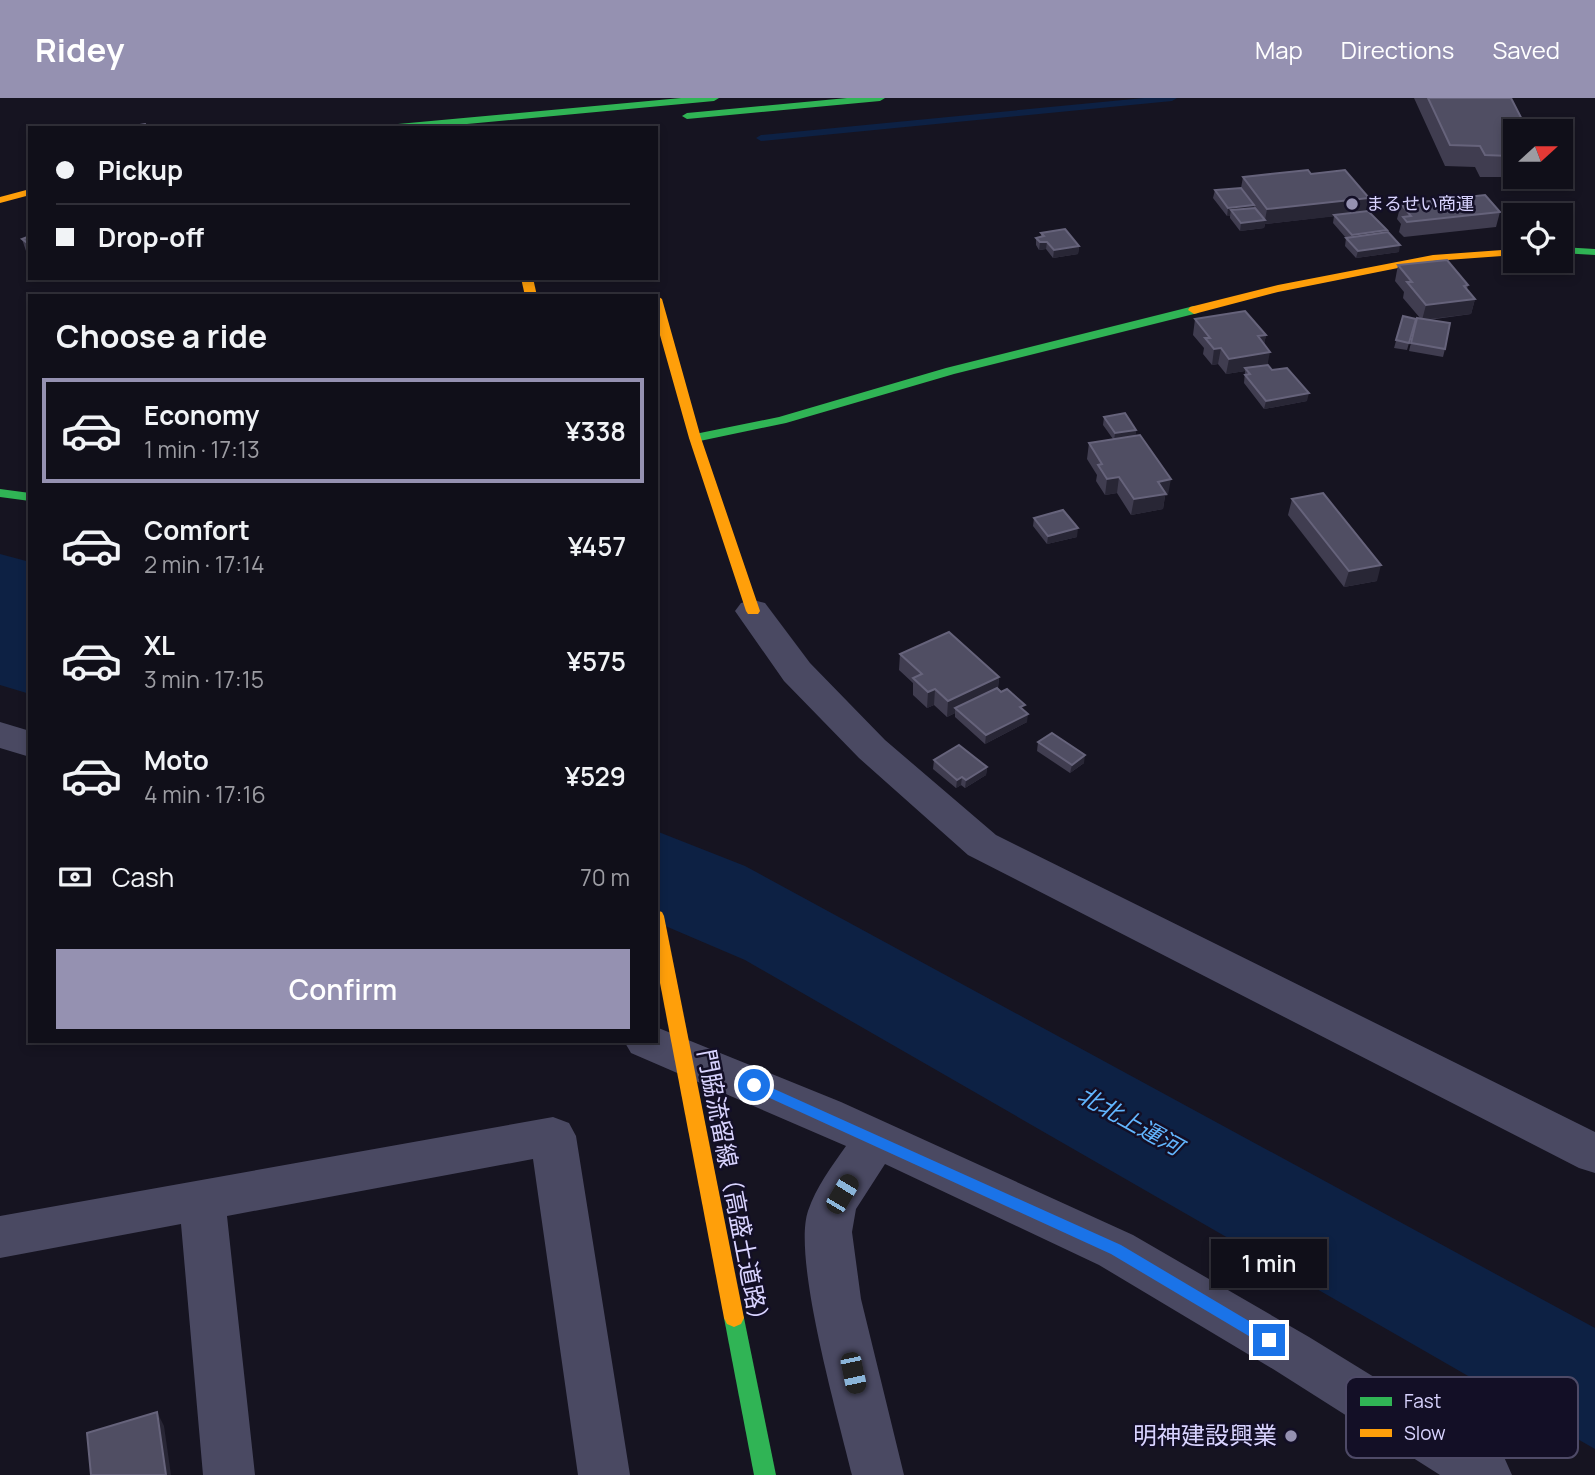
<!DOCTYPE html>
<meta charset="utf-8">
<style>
body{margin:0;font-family:Manrope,"Noto Sans JP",sans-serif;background:#191822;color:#f1f3f6;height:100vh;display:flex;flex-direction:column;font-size:26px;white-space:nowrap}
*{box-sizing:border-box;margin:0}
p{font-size:23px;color:#9c9ca2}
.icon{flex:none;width:38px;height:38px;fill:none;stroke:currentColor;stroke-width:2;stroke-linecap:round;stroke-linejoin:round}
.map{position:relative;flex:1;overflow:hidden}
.sheet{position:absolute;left:28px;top:196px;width:630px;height:749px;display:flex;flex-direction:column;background:#100f19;border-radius:0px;box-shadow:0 4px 10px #0003,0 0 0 2px #302f38}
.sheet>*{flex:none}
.banner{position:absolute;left:28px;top:28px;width:630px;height:154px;border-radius:0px;box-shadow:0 4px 10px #0003,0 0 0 2px #302f38;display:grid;align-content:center;height:154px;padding:0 28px;background:#100f19}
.needle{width:46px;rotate:69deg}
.fabs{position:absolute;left:1503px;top:21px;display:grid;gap:14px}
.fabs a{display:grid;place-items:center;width:70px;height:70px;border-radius:0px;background:#100f19;box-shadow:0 4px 10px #0003,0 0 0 2px #302f38;font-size:35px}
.end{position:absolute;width:32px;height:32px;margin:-16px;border:9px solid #1a73e8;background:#fff;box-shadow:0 0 0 4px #fff}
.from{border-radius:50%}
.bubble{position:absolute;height:49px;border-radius:0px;background:#100f19;box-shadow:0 4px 10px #0003,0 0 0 2px #302f38;font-size:23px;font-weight:600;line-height:49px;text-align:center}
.car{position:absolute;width:21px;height:42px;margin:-21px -10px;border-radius:9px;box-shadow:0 0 5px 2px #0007;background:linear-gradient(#222 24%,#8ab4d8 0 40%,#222 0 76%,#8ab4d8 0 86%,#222 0)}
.banner b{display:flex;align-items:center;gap:24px;height:66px;font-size:26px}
.banner b+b{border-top:2px solid #302f38}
.banner i{width:18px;height:18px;background:#f1f3f6}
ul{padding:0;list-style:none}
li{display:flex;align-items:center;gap:21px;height:105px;margin:0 14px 10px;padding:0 14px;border:4px solid transparent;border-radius:0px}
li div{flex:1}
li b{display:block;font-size:26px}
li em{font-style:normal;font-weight:600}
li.selected{border-color:#9591b1}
li>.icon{width:63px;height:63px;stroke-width:1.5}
h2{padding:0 28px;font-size:32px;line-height:84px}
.pay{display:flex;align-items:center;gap:18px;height:77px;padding:0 28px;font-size:26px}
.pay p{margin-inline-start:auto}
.primary-button{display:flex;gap:14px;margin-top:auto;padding:14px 28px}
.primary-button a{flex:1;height:80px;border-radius:0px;background:#9591b1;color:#fff;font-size:28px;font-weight:600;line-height:80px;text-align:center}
header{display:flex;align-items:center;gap:42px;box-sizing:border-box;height:98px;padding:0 35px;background:#9591b1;color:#fff}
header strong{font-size:33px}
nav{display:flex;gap:38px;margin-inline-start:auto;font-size:24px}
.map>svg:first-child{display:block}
.water{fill:#0d2144}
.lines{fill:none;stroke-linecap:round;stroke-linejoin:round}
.stream{fill:#0d2144;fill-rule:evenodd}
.street{fill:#4a4962;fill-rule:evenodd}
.fast{fill:#30b455;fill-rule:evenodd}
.slow{fill:#ff9f0a;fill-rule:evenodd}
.wall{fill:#403d50}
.shaded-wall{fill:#282635}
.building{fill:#504e63;stroke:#66637b;stroke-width:2}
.route{fill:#1a73e8}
.poi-dot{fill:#9591b1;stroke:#130f26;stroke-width:2.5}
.labels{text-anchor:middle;stroke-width:5;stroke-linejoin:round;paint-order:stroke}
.far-poi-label{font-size:18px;fill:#d9d4ff;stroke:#130f26;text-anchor:start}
.water-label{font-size:23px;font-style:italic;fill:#62b6ff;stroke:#130f26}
.near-street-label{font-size:24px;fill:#d9d4ff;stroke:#130f26}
.near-poi-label{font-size:24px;fill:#d9d4ff;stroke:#130f26;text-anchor:end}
.key{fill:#130f26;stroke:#4e4a67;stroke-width:2}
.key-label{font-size:19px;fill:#d9d4ff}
</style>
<header>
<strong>Ridey</strong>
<nav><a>Map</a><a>Directions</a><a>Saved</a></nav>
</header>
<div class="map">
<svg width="1595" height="1377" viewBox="0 0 1595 1377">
<rect width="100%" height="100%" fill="#161421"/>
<!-- water -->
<g class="water">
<polygon points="0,456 30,464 30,596 0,587"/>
<polygon points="656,733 745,768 1595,1230 1595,1351 745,862 656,824"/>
</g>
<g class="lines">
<!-- stream -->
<polygon class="stream" points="1144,0 1177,0 1172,3 761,43 756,40 761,37"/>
<!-- street -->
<g class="street">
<polygon points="753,502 765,505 810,565 885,642 996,737 1595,1034 1595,1075 1579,1070 968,757 859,660 784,583 735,513 741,505"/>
<polygon points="0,624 30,633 30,659 0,650"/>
<path d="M656,929L841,1004L1133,1137L1309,1239L1504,1359L1512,1377H1440L1273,1271L1099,1167L885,1066L856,1111L852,1134L861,1201L904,1377H852C839,1322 792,1161 808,1113C816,1089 832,1068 846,1048L631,955L624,943H656Z"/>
<polygon points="553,1019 569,1025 576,1038 630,1377 578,1377 533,1061 227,1118 255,1377 203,1377 181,1126 0,1160 0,1118"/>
</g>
<!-- fast -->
<g class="fast">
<polygon points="681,0 719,0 714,3 424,30 382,30 387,27"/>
<polygon points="847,0 885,0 880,3 687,21 682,18 687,15"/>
<polygon points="1561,149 1595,151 1595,157 1561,155"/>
<polygon points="1194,208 1200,212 1198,215 954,276 786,325 695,344 689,340 695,336 779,319 946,270"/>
<polygon points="0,391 30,395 30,403 0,399"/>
<polygon points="734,1211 741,1214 744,1220 776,1377 754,1377 724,1220 727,1214"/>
</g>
<!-- slow -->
<g class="slow">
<polygon points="30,91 30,97 0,105 0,99"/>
<polygon points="1516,151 1516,157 1433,163 1278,194 1194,216 1188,212 1190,209 1278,187 1433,157"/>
<polygon points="521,180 533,180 537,198 525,198"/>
<polygon points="656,197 662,201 701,340 760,513 758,516 748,516 746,513 689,340 656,223"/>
<polygon points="656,812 662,814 664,818 744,1220 741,1226 734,1229 727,1226 724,1220 656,864"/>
</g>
</g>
<!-- wall -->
<g class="wall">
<polygon points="1414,0 1511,0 1516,33 1516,70 1505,69 1503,79 1480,79 1475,69 1445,68"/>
<polygon points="1311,76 1366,113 1386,134 1399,154 1356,160 1345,148 1346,140 1333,125 1334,118 1265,126 1264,130 1240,133 1230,120 1230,118 1227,118 1213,100 1215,92 1241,90 1243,79"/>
<polygon points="1401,106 1500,114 1496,129 1404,139 1399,134 1401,126 1397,121"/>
<polygon points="1041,135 1079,148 1078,156 1053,160 1046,151 1039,152 1036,147 1036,140 1041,139"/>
<polygon points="30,138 30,158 27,156 22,141"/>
<polygon points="1398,167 1468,187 1467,191 1475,201 1471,216 1428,222 1445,251 1443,259 1409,253 1417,220 1420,220 1403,200 1404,194 1395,183"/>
<polygon points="1403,218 1416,221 1407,252 1394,250"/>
<polygon points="1195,221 1266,237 1264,246 1268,267 1272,272 1307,303 1264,311 1244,285 1245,273 1226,276 1218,266 1212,267 1203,256 1204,250 1193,237"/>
<polygon points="1104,319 1136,332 1135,338 1168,397 1165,398 1163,411 1131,417 1117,395 1105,397 1096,383 1097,377 1087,361 1089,345 1113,341 1103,327"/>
<polygon points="1292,401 1377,483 1344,489 1288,417"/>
<polygon points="1034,420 1077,439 1047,446 1033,428"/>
<polygon points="900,556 999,579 998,590 1024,613 1027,624 985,646 955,619 955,615 947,619 934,607 927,610 913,597 913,585 899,572"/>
<polygon points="1038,644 1084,665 1070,675 1037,653"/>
<polygon points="934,662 987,669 986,677 965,690 961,687 956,690 933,671"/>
</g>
<!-- shaded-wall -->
<g class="shaded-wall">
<polygon points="1369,100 1365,115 1265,126 1264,130 1240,133 1241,125 1265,122 1267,111"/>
<polygon points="1254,107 1253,115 1231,112 1230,118 1227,118 1228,110"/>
<polygon points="1387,132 1385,140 1350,145 1352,137"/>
<polygon points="1040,144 1047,144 1046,151 1039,152"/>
<polygon points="1400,147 1399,154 1356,160 1358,153"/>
<polygon points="1079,148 1078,156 1053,160 1054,152"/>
<polygon points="1475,201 1471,216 1422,222 1426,207"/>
<polygon points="1266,237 1263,252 1258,238"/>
<polygon points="1221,250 1218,266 1212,267 1214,251"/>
<polygon points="1270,254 1267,269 1245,270 1245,273 1226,276 1229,261"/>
<polygon points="1309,295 1307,303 1264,311 1266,303"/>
<polygon points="1136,332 1135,340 1114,343 1115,335"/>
<polygon points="1119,379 1117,395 1105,397 1107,381"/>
<polygon points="1171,381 1168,397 1165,398 1163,411 1131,417 1134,401 1158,384"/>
<polygon points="1078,430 1077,439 1047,446 1048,438"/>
<polygon points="1381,467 1377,483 1344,489 1349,473"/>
<polygon points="999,579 997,595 955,610 955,615 947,619 948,603"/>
<polygon points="935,591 934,607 927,610 928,594"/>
<polygon points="1028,616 1027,624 985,646 986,637"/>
<polygon points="1085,657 1084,665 1070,675 1072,667"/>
<polygon points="987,669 986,677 965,690 966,682"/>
<polygon points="962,679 961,687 956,690 957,682"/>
<polygon points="157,1314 164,1328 171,1377 166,1377"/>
</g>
<!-- building -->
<g class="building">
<polygon points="1428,0 1511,0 1528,33 1516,33 1516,48 1504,48 1509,58 1485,57 1480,48 1450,47"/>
<polygon points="145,26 147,30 122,30"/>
<polygon points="1308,72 1311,76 1345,72 1369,100 1267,111 1243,79"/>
<polygon points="1241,90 1254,107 1228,110 1215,92"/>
<polygon points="1485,97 1500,114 1407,124 1403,119 1411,118 1401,106"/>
<polygon points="1255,110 1265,122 1241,125 1231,112"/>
<polygon points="1368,113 1387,132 1352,137 1334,117"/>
<polygon points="1065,131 1079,148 1054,152 1047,144 1040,144 1036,140 1044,138 1041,135"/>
<polygon points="1388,134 1400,147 1358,153 1346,140"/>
<polygon points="30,138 30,147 22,141"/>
<polygon points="1447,162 1468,187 1464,188 1475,201 1426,207 1407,184 1412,184 1398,167"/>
<polygon points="1245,213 1266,237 1258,238 1270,254 1229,261 1221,250 1214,251 1205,240 1210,240 1195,221"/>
<polygon points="1403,218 1416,221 1409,245 1396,242"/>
<polygon points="1417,220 1450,225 1445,251 1411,245"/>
<polygon points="1268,267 1272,272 1287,270 1309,295 1266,303 1245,277 1250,276 1245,270"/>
<polygon points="1125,315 1136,332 1115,335 1104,319"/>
<polygon points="1140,337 1171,381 1158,384 1166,396 1134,401 1119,379 1107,381 1098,367 1102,366 1089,345"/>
<polygon points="1323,395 1381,467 1349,473 1292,401"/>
<polygon points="1063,412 1078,430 1048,438 1034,420"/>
<polygon points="949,534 999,579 948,603 935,591 928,594 913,580 922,576 900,556"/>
<polygon points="997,590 1001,594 1007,591 1025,607 1020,609 1028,616 986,637 955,610"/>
<polygon points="1052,635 1085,657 1072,667 1038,644"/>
<polygon points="959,647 987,669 966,682 962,679 957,682 934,662"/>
<polygon points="157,1314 166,1377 91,1377 87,1335"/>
</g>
<!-- route -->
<polygon class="route" points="754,982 1121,1147 1274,1238 1276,1242 1274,1247 1264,1247 1111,1156 750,991 748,987"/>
<!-- markers -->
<g class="poi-dot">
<circle cx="1352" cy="106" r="7"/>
<circle cx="1291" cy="1338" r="7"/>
</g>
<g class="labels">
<!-- far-poi labels -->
<g class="far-poi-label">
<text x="1366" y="112">まるせい商運</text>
</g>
<!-- water labels -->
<g class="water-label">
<text transform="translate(1130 1023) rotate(29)" y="8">北北上運河</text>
</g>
<!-- near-street labels -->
<g class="near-street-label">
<text transform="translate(733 1093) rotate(79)" y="8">門脇流留線（高盛土道路）</text>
</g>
<!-- near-poi labels -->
<g class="near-poi-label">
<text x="1277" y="1346">明神建設興業</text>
</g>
</g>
<!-- legend -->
<rect x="1346" y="1279" width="232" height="81" rx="10" class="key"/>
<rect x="1360" y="1299" width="32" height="9" fill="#30b455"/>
<rect x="1360" y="1331" width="32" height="8" fill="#ff9f0a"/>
<g class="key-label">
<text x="1404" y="1310">Fast</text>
<text x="1404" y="1342">Slow</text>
</g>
</svg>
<div class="fabs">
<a><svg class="needle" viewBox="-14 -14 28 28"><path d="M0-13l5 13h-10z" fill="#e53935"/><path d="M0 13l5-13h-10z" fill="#9c9ca2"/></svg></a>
<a><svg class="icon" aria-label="locate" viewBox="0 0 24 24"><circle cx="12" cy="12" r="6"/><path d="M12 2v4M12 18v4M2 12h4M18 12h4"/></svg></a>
</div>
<i class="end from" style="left:754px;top:987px"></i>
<i class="end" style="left:1269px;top:1242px"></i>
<div class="bubble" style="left:1211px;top:1141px;width:116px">1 min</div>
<i class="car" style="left:842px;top:1096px;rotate:31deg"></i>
<i class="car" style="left:853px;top:1275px;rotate:168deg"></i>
<div class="banner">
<b><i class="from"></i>Pickup</b>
<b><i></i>Drop-off</b>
</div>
<section class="sheet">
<h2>Choose a ride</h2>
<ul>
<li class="selected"><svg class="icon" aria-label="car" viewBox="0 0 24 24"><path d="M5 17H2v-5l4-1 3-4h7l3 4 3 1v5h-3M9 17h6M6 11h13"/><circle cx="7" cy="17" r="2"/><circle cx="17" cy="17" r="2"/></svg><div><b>Economy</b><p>1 min · 17:13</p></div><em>¥338</em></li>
<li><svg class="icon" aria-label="car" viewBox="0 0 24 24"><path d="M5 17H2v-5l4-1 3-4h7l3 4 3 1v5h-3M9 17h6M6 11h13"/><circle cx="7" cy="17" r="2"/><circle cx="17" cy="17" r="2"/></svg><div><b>Comfort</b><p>2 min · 17:14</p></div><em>¥457</em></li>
<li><svg class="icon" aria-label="car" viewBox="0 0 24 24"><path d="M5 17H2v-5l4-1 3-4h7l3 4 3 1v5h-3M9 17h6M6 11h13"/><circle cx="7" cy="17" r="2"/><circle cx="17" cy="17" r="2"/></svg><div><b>XL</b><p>3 min · 17:15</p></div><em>¥575</em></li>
<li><svg class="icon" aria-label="car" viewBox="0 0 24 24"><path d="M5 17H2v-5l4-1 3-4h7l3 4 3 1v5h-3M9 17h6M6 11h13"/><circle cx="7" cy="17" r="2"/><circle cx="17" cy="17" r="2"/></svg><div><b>Moto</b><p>4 min · 17:16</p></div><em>¥529</em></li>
</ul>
<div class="pay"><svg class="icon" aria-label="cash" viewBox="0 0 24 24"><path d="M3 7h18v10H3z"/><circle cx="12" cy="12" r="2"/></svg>Cash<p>70 m</p></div>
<div class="primary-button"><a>Confirm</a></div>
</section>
</div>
